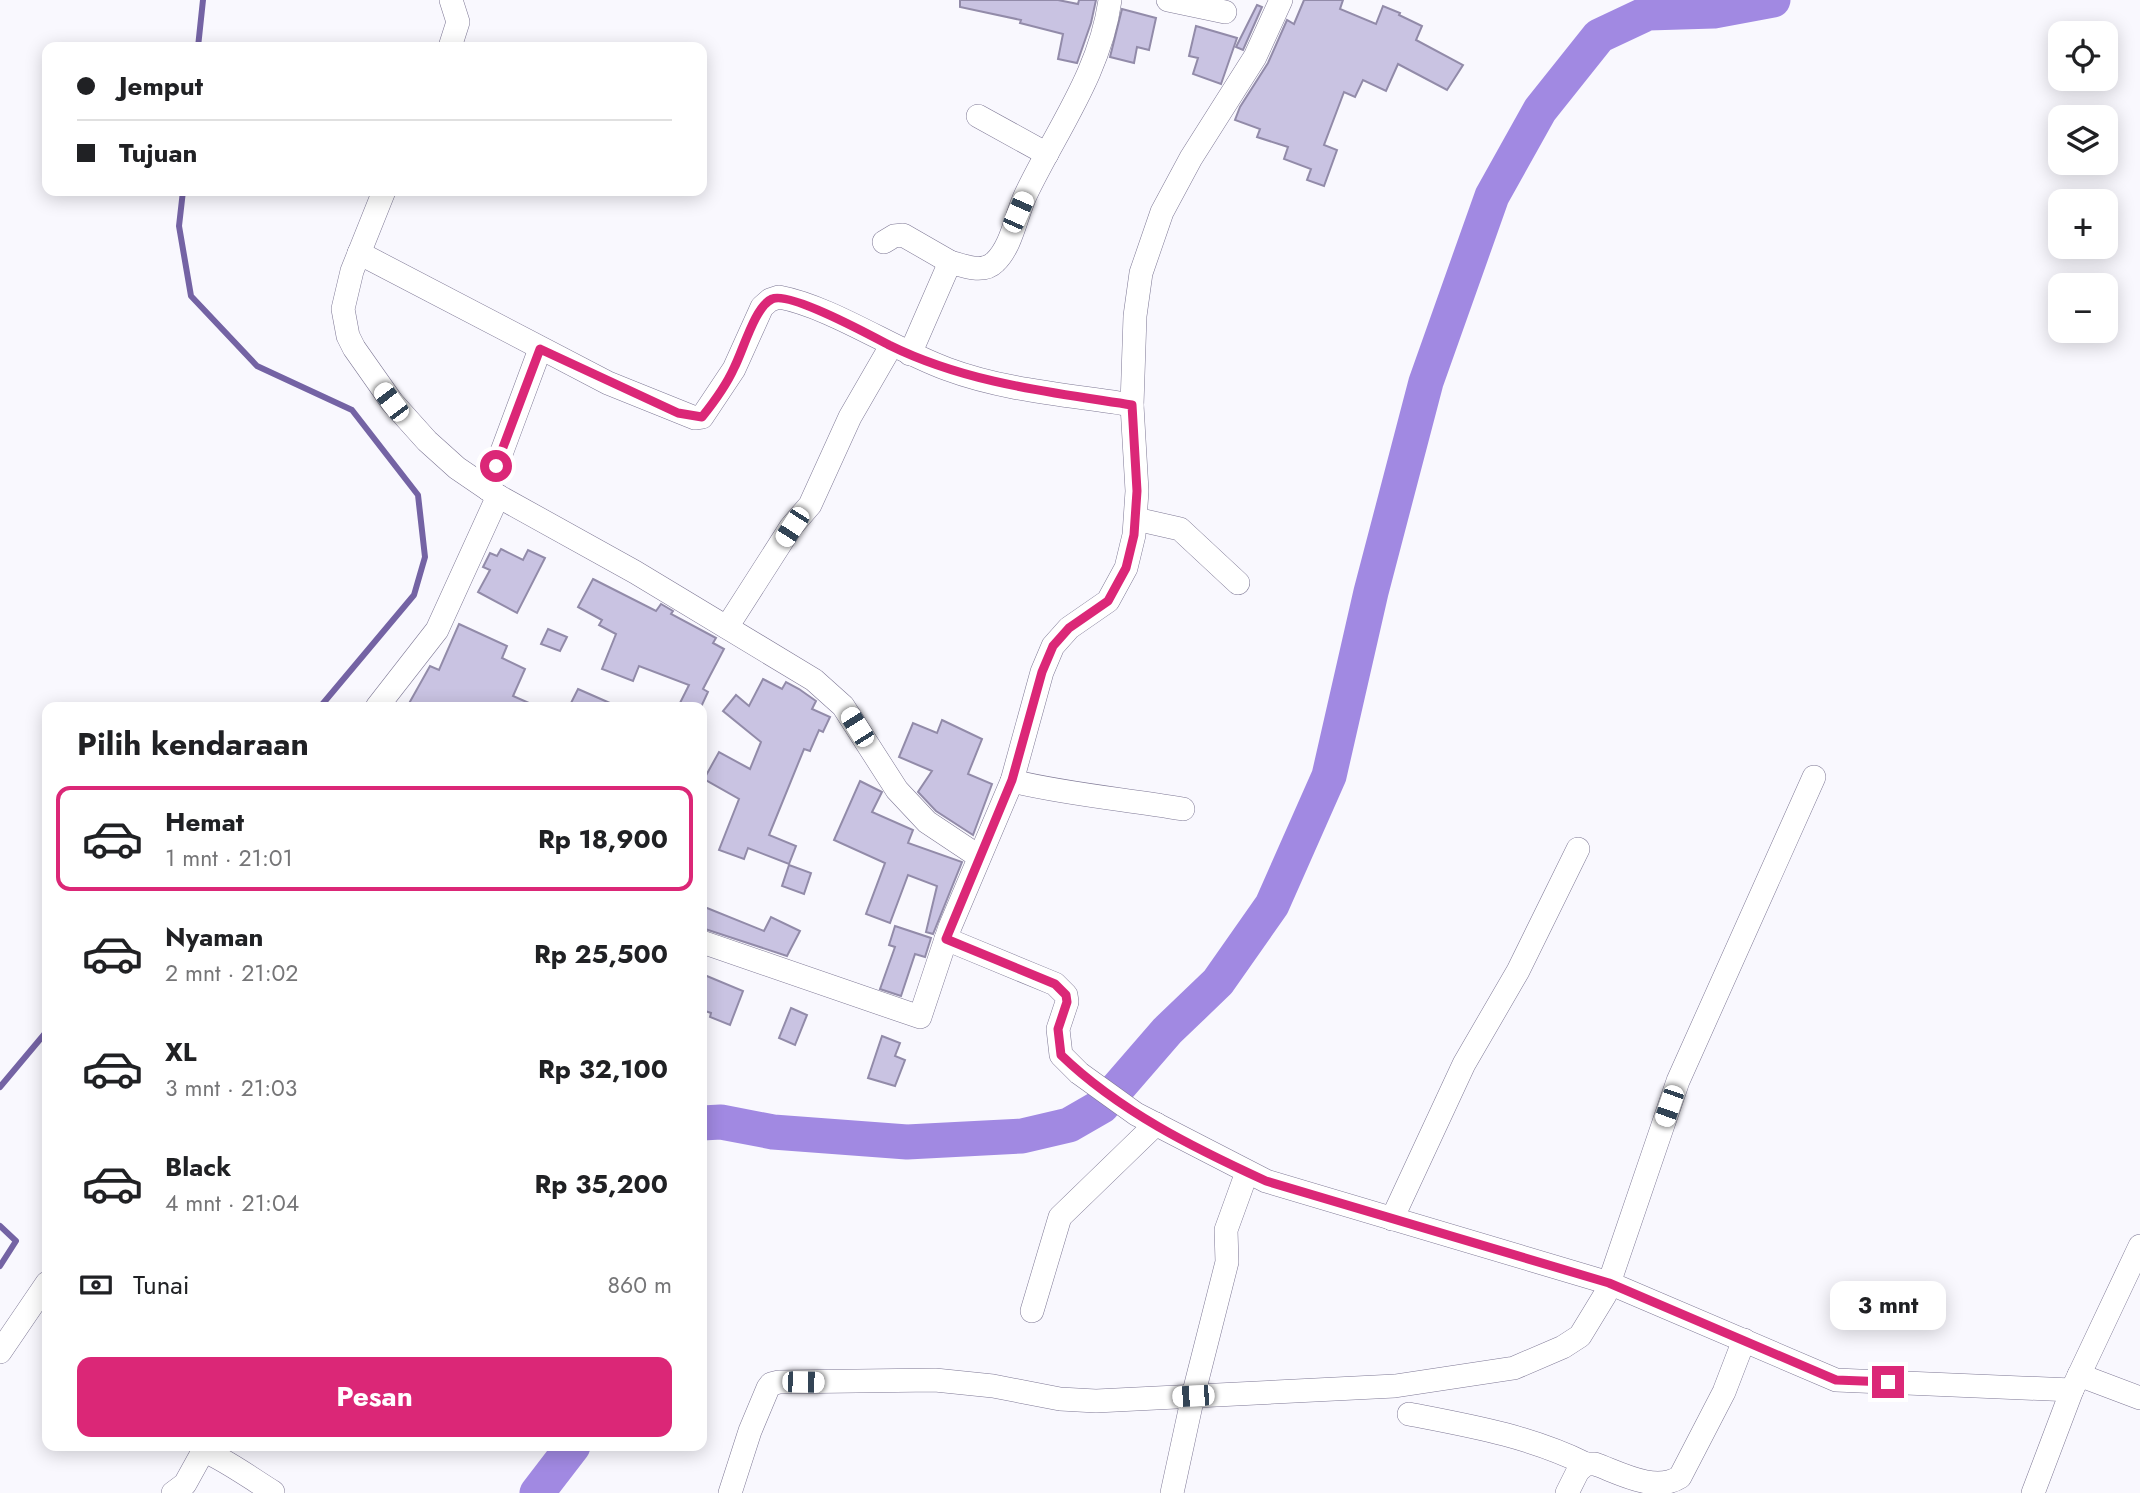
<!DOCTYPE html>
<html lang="id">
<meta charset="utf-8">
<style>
body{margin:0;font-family:Jost,sans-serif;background:#f6f6f6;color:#202124;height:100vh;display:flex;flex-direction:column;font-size:26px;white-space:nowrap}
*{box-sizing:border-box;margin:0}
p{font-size:23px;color:#757577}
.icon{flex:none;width:38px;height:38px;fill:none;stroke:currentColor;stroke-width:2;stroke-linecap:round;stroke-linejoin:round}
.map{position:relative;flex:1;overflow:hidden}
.side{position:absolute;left:42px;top:702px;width:665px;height:749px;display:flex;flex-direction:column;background:#fff;border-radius:14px;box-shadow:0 4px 18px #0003}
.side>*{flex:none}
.hud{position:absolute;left:42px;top:42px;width:665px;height:154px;border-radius:14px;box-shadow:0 4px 18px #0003;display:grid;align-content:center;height:154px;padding:0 35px;background:#fff}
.tools{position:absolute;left:2048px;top:21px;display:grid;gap:14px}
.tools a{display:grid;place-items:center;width:70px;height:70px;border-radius:14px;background:#fff;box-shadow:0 4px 18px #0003;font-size:35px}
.end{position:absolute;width:32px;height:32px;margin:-16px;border:9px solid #db2777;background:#fff;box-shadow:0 0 0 4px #fff}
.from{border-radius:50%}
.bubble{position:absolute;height:49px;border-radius:14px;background:#fff;box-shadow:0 4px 18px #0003;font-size:23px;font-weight:700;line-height:49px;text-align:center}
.car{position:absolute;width:21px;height:42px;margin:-21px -10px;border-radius:9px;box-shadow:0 0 5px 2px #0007;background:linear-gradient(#fff 24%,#345 0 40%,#fff 0 76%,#345 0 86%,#fff 0)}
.hud b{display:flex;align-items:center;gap:24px;height:66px;font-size:26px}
.hud b+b{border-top:2px solid #e0e0e0}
.hud i{width:18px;height:18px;background:#202124}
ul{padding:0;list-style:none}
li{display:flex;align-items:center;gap:21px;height:105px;margin:0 14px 10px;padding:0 21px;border:4px solid transparent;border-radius:14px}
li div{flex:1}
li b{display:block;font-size:26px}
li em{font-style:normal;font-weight:700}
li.on{border-color:#db2777}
li>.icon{width:63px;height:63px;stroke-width:1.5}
h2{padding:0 35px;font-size:32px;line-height:84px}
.pay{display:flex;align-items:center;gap:18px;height:77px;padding:0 35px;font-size:26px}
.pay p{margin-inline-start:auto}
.cta{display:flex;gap:14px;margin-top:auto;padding:14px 35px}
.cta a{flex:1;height:80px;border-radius:14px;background:#db2777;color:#fff;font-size:28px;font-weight:700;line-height:80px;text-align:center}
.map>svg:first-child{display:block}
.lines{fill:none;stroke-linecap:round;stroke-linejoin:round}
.stream{stroke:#7463a4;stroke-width:6}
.river{stroke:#a189e2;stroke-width:35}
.building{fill:#c9c3e2;stroke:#928ba9;stroke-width:2}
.minor-casing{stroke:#7e7895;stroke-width:24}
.minor{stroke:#fff;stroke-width:23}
.route{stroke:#db2777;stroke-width:9}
</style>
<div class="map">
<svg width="2140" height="1493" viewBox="0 0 2140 1493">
<rect width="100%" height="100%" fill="#f9f8fe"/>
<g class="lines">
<!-- stream -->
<g class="stream">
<polyline points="198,47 203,0"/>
<polyline points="183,191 179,226 191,296 257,366 352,410 418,495 425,557 414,595 320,707"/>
<polyline points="0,1087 47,1031"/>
<polyline points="0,1226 16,1241 0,1266"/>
</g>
<!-- river -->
<g class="river">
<polyline points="702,1123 721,1122 773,1132 907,1142 1022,1136 1069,1125 1102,1106 1167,1031 1218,982 1272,905 1329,776 1371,592 1426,382 1492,196 1540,110 1599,36 1648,13 1714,11 1773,0"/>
<polyline points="537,1493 573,1446"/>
</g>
</g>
<!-- building -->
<g class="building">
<polygon points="960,0 1058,0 1078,4 1079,0 1096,0 1091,23 1077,63 1058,59 1063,34 1020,23 1021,20 960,7"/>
<polygon points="1304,0 1343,0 1340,9 1376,24 1383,6 1400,13 1399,15 1422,26 1416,40 1463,65 1447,90 1398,64 1386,91 1363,80 1355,97 1344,92 1324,145 1337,150 1324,186 1307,180 1311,169 1284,159 1288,147 1257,137 1260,129 1235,120 1240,107 1268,63 1287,20 1294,24"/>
<polygon points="1257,5 1262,7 1243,50 1236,47"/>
<polygon points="1122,9 1156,18 1149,50 1137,47 1134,63 1110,57"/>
<polygon points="1196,26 1237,38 1221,84 1193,74 1198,58 1189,56"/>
<polygon points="501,549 523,560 528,550 545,558 517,613 478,592 490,570 483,567 490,553 497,556"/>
<polygon points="593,579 656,611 661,604 673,611 671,614 716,638 713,643 724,649 703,689 708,692 701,707 678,707 689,685 639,666 633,681 602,669 616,634 599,625 602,620 578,607"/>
<polygon points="459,624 507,646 502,658 525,669 513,696 538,707 407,707 430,666 439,670"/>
<polygon points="548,629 567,637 560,651 541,644"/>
<polygon points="763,679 782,689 786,682 799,689 816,701 812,709 830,717 823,732 819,730 810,751 804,749 769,835 796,846 789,864 748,848 744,859 719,850 739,799 704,779 719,752 750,769 761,742 723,711 736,695 749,706"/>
<polygon points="578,689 619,707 569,707"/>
<polygon points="942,720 982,739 968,774 992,784 973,835 936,811 918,792 932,771 899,757 913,723 937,733"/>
<polygon points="860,781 882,792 872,812 913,830 908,843 962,862 933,934 926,932 937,886 908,875 890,923 866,914 885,863 834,840"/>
<polygon points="789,865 811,873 804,894 782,886"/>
<polygon points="702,906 764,931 771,917 800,931 787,956 702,928"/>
<polygon points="895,926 931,938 925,957 915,954 901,996 880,989 895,947 889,945"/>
<polygon points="702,974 743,991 730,1025 710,1017 711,1013 702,1010"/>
<polygon points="791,1008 807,1015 795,1045 779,1038"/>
<polygon points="882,1036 900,1043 895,1056 905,1060 895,1086 868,1078"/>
</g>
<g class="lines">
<!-- minor casing -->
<g class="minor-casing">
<g id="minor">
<polyline points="1168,0 1225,12"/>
<polyline points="450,47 458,22 451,0"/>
<polyline points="978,116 1047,154"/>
<polyline points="384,191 352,271 343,309 348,336 354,348 392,402 427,441 457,468 498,496 635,572 814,680 843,706 897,790 927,822 978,856"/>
<polyline points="884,242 894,236 903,235 950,262"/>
<path d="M359,253L608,383L695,418L702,417L734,369L762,307L770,300L779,297C832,307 894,350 947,369C1006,391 1070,395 1132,405"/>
<path d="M910,354L950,262C964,266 983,274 995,262C1012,246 1016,215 1026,194C1057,129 1100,73 1110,0"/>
<polyline points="488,489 540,349"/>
<polyline points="1136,519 1180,529 1238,583"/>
<polyline points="727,627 791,527 810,505 850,417 891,346"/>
<polyline points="377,707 437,630 498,496"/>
<path d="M1012,781C1070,795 1125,799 1183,809"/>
<polyline points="946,939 1055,984 1066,995 1067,1002 1058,1029 1061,1055 1079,1073 1136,1114 1266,1181 1609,1283 1836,1380 2072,1390"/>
<polyline points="702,942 920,1017 950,927 1012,781 1042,672 1053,646 1069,628 1108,601 1126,568 1134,535 1137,491 1132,405 1135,316 1141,273 1162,212 1191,158 1255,57 1281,0"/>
<polyline points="1392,1219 1464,1064 1518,971 1578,849"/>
<polyline points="1032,1311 1060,1217 1156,1124"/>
<polyline points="0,1352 47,1283"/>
<polyline points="2079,1375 2140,1398"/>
<path d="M1409,1414C1471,1426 1529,1436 1586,1464"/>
<path d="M203,1450C229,1462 249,1477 273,1492"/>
<polyline points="173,1493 185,1484 206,1446"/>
<polyline points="730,1493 750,1431 768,1388 771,1384 779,1382 935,1380 993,1386 1060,1399 1096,1401 1395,1386 1514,1368 1563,1347 1580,1336 1605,1295 1678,1081 1814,777"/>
<polyline points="1172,1493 1193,1396 1227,1262 1226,1230 1247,1172"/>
<path d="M1567,1493L1578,1471L1586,1464H1595C1620,1473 1655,1493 1680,1477L1724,1392L1744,1340"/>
<polyline points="2033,1493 2072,1390 2140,1246"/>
</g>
</g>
<!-- minor -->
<use href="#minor" class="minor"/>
</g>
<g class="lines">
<!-- route -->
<path class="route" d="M496,466L540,349L678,413L702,417C714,402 726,386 734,368C743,351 755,306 772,299C789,291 870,335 889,345C966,383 1049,392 1132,405L1137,491L1134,535L1126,568L1108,601L1069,628L1053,646L1042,672L1012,780L946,939L1055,984L1066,995L1067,1002L1058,1029L1061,1055C1119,1111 1194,1148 1266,1181L1609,1283L1836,1380L1888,1382"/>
</g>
</svg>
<div class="tools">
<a><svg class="icon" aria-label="locate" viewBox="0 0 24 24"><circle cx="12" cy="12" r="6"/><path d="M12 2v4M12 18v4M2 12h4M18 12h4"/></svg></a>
<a><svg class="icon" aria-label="layers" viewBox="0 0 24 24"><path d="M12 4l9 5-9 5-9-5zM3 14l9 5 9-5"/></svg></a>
<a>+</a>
<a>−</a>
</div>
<i class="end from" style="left:496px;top:466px"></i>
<i class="end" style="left:1888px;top:1382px"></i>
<div class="bubble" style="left:1830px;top:1281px;width:116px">3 mnt</div>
<i class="car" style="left:1018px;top:212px;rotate:24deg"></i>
<i class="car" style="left:391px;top:402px;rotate:323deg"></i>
<i class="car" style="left:792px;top:527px;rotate:213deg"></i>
<i class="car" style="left:857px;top:727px;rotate:328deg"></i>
<i class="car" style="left:1669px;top:1106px;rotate:199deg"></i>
<i class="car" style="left:803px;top:1382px;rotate:91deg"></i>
<i class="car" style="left:1193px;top:1396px;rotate:267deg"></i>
<div class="hud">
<b><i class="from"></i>Jemput</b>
<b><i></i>Tujuan</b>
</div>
<section class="side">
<h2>Pilih kendaraan</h2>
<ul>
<li class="on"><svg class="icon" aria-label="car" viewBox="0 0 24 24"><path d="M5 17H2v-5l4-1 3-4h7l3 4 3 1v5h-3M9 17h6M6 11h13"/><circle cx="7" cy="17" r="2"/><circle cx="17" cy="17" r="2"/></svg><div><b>Hemat</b><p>1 mnt · 21:01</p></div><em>Rp 18,900</em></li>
<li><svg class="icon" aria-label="car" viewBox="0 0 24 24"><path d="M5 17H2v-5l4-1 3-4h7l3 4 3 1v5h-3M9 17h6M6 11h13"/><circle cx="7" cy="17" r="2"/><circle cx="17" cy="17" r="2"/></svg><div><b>Nyaman</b><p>2 mnt · 21:02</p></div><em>Rp 25,500</em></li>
<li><svg class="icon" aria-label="car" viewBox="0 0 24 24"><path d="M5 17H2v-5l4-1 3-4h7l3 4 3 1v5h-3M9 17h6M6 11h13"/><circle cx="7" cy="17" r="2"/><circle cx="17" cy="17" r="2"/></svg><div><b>XL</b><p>3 mnt · 21:03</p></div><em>Rp 32,100</em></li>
<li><svg class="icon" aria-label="car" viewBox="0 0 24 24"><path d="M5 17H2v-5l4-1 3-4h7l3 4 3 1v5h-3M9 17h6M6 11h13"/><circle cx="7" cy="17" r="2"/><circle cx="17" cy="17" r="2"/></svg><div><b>Black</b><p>4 mnt · 21:04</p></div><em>Rp 35,200</em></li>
</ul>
<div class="pay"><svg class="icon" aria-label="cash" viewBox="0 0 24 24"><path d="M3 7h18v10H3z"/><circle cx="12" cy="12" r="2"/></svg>Tunai<p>860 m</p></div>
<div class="cta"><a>Pesan</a></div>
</section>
</div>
